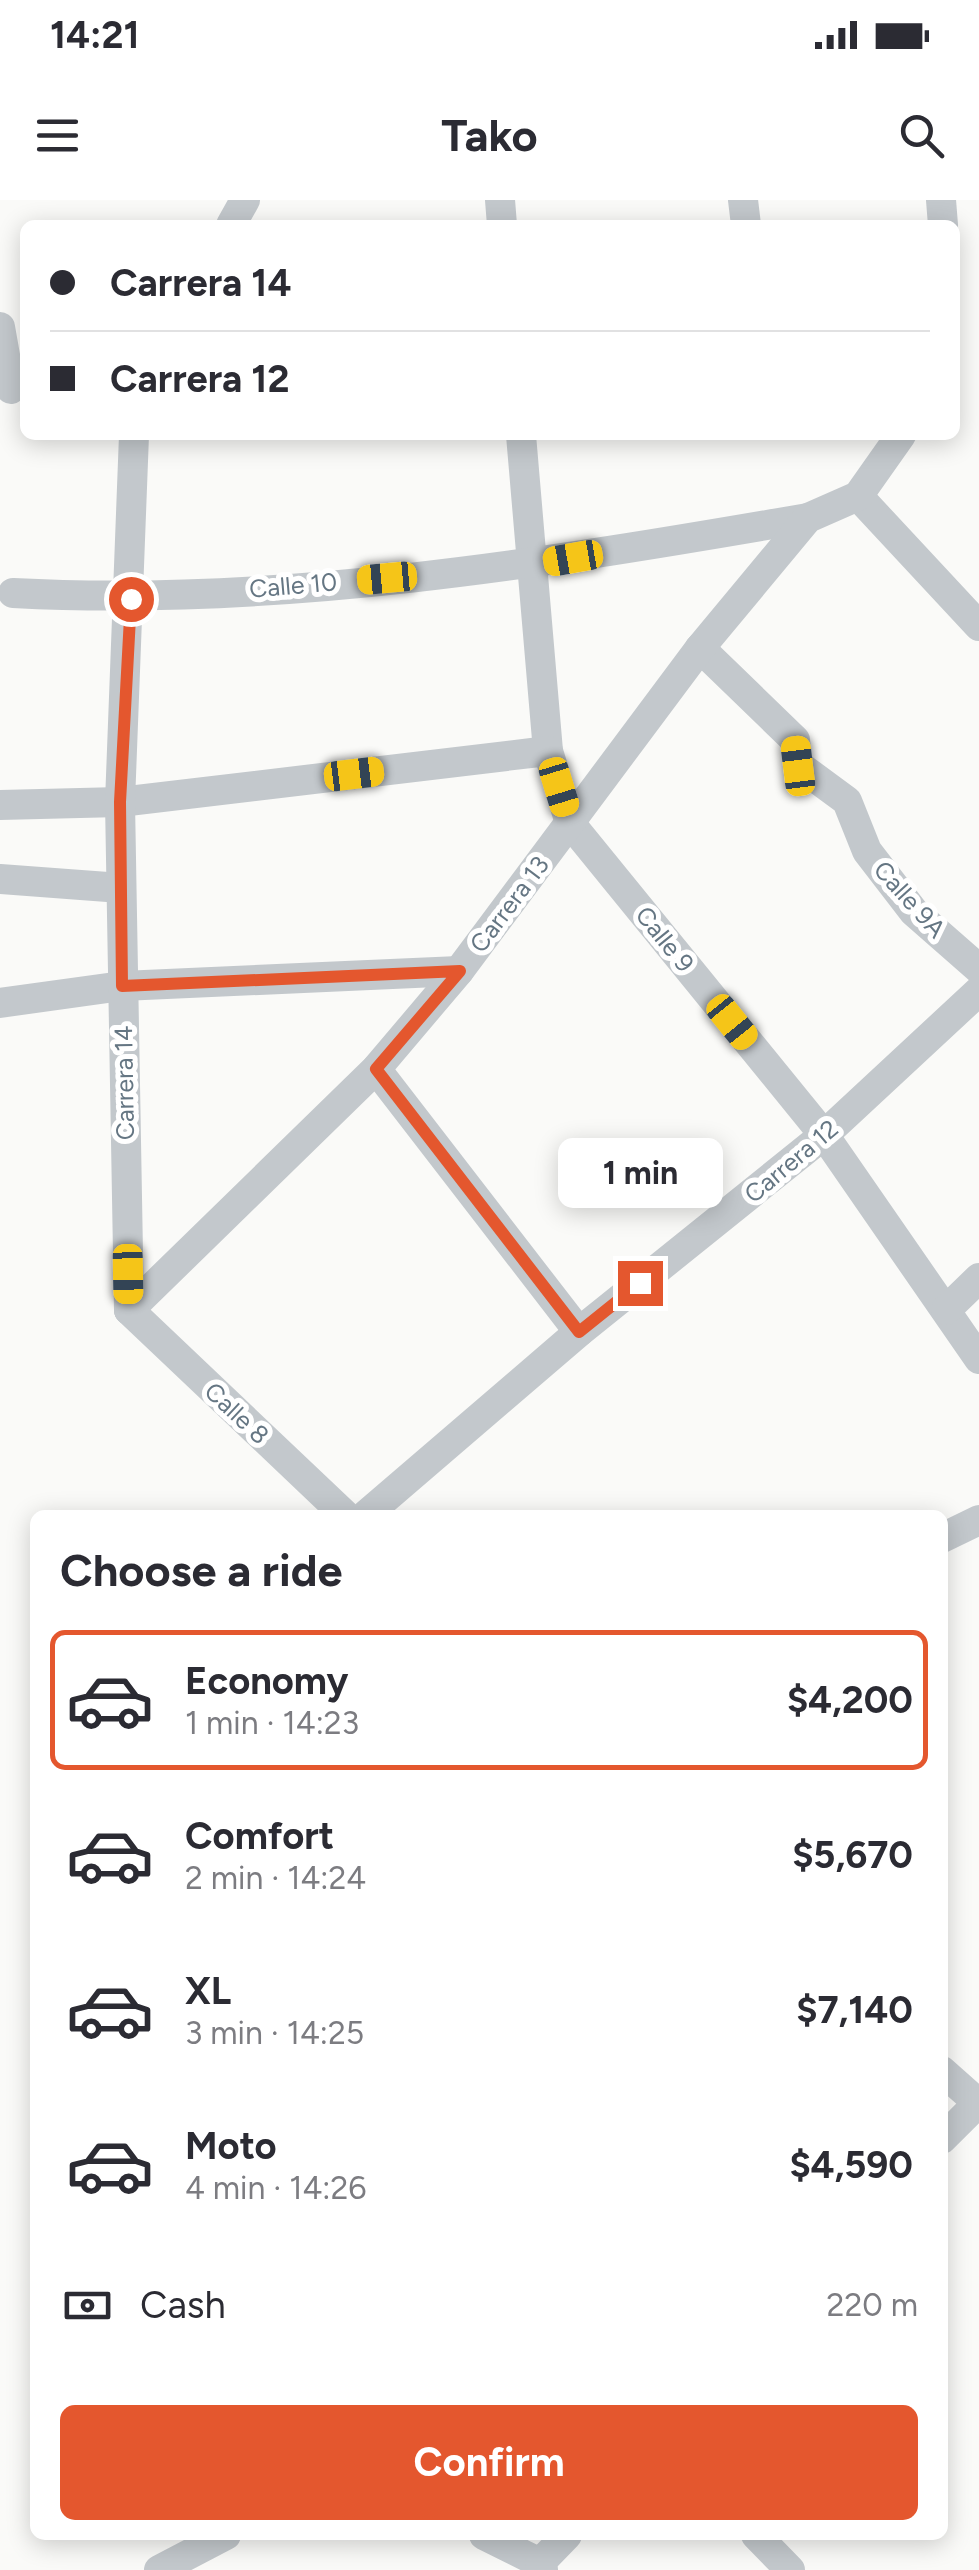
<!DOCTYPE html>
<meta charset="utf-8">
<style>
body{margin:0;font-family:Figtree,sans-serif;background:#f2f2f3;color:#2b2b33;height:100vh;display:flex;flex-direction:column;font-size:38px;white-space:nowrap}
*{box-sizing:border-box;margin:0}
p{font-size:32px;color:#7c7c81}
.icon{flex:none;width:55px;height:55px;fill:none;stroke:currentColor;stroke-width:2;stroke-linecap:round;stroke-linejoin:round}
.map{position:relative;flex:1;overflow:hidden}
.panel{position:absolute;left:30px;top:1310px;width:918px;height:1030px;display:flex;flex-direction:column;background:#fff;border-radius:15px;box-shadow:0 5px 25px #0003}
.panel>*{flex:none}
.top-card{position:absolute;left:20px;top:20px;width:940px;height:220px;border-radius:15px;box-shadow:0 5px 25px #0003;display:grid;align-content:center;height:220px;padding:0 30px;background:#fff}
.end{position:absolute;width:45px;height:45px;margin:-22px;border:12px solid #e4572e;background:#fff;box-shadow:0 0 0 5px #fff}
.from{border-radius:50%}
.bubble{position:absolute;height:70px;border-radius:15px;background:#fff;box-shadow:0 5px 25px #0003;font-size:32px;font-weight:700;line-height:70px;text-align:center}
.car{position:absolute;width:30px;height:60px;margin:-30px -15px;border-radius:12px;box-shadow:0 0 8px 2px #0007;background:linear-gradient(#f5c518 24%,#345 0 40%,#f5c518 0 76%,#345 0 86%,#f5c518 0)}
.top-card b{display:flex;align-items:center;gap:35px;height:95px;font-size:38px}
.top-card b+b{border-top:2px solid #e1e1e2}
.top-card i{width:25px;height:25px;background:#2b2b33}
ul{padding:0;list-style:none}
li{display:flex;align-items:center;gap:30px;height:140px;margin:0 20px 15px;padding:0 10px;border:5px solid transparent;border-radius:15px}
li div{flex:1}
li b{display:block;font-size:38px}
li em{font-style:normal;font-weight:700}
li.active{border-color:#e4572e}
li>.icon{width:90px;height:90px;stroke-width:1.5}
h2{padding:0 30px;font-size:45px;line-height:120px}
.pay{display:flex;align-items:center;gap:25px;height:110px;padding:0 30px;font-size:38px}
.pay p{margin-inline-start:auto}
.primary-button{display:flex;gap:20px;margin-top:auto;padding:20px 30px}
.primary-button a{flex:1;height:115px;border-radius:15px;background:#e4572e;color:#fff;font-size:40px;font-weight:700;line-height:115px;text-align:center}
.status{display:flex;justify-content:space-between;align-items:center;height:70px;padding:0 50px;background:#fff;direction:ltr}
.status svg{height:28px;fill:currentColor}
header{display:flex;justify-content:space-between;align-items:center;height:130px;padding:0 30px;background:#fff;font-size:45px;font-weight:700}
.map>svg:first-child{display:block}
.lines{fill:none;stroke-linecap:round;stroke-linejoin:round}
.minor{stroke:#c3c8cc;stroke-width:30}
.route{stroke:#e4572e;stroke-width:12}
.labels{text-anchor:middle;stroke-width:10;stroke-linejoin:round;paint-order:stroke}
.street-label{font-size:25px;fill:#657683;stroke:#fff}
</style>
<div class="status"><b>14:21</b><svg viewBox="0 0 49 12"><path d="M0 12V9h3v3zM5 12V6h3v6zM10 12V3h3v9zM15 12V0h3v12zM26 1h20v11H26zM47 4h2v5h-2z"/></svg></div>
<header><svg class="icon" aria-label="menu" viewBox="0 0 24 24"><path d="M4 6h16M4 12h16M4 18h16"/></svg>Tako<svg class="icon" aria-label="search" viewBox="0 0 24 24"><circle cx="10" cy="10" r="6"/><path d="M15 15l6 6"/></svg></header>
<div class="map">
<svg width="979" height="2370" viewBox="0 0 979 2370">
<rect width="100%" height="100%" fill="#fafaf8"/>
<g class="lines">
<!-- minor -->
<g class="minor">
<polyline points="500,0 502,25"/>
<polyline points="743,0 746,25"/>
<polyline points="941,0 943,25"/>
<polyline points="231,25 245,0"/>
<polyline points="0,127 11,189"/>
<polyline points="521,235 548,551 570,623 824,935 979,1159"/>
<polyline points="858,296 979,426"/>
<path d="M13,393C279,407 547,363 808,318"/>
<polyline points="700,448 795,540 798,565 847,601 867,651 914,712 979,769"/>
<polyline points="0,605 120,602 548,551"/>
<polyline points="0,679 121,688"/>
<polyline points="0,803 122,786 459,771"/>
<polyline points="376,869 579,1132"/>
<polyline points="129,1110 376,869 459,771 700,448 808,318 858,296 901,235"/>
<polyline points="129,1110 120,602 134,235"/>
<polyline points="129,1110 345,1315"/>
<polyline points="946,1110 979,1078"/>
<polyline points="366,1315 579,1132 824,935 979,791"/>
<polyline points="942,1338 979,1320"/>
<polyline points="942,1871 977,1902"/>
<polyline points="942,1939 979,1902"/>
<polyline points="484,2335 540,2363 543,2370"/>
<polyline points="756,2335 790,2370"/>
<polyline points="540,2363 567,2335"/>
<polyline points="159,2370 226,2335"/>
</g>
</g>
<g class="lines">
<!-- route -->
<polyline class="route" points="131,399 120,602 122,786 460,771 376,869 579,1132 640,1083"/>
</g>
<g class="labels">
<!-- street labels -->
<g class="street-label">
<text transform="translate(293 385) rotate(-5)" y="9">Calle 10</text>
<text transform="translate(910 699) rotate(48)" y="9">Calle 9A</text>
<text transform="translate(509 704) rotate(-53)" y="9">Carrera 13</text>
<text transform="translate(665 739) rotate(51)" y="9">Calle 9</text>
<text transform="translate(124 883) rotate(-91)" y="9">Carrera 14</text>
<text transform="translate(791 961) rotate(-40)" y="9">Carrera 12</text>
<text transform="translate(237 1213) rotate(43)" y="9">Calle 8</text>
</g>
</g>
</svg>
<i class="end from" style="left:131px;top:399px"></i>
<i class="end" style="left:640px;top:1083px"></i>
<div class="bubble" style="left:558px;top:938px;width:165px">1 min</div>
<i class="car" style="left:573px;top:358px;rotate:260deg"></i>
<i class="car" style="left:387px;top:378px;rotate:265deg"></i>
<i class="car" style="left:798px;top:566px;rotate:353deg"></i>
<i class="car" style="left:354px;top:574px;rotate:83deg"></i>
<i class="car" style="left:559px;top:587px;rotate:163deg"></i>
<i class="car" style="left:732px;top:822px;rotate:141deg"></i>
<i class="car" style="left:128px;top:1074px;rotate:179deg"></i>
<div class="top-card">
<b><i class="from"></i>Carrera 14</b>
<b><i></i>Carrera 12</b>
</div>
<section class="panel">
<h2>Choose a ride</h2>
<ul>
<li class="active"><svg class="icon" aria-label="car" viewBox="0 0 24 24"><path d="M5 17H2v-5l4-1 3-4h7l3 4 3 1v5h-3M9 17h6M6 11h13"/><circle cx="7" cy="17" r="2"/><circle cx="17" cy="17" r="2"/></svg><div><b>Economy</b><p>1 min · 14:23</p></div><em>$4,200</em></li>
<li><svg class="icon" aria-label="car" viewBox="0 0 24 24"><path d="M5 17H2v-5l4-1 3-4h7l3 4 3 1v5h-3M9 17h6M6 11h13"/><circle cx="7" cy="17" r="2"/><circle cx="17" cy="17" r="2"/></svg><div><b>Comfort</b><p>2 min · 14:24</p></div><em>$5,670</em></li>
<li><svg class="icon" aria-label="car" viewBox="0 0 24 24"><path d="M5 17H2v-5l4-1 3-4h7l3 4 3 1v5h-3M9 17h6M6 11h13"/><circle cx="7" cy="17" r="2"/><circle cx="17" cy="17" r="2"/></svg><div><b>XL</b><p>3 min · 14:25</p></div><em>$7,140</em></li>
<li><svg class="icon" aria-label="car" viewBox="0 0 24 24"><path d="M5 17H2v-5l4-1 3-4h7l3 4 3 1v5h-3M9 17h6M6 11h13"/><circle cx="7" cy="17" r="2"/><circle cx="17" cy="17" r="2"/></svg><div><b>Moto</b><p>4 min · 14:26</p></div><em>$4,590</em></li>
</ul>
<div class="pay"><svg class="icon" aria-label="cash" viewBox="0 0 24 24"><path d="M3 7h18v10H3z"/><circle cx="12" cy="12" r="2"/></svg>Cash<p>220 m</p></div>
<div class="primary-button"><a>Confirm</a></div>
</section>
</div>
